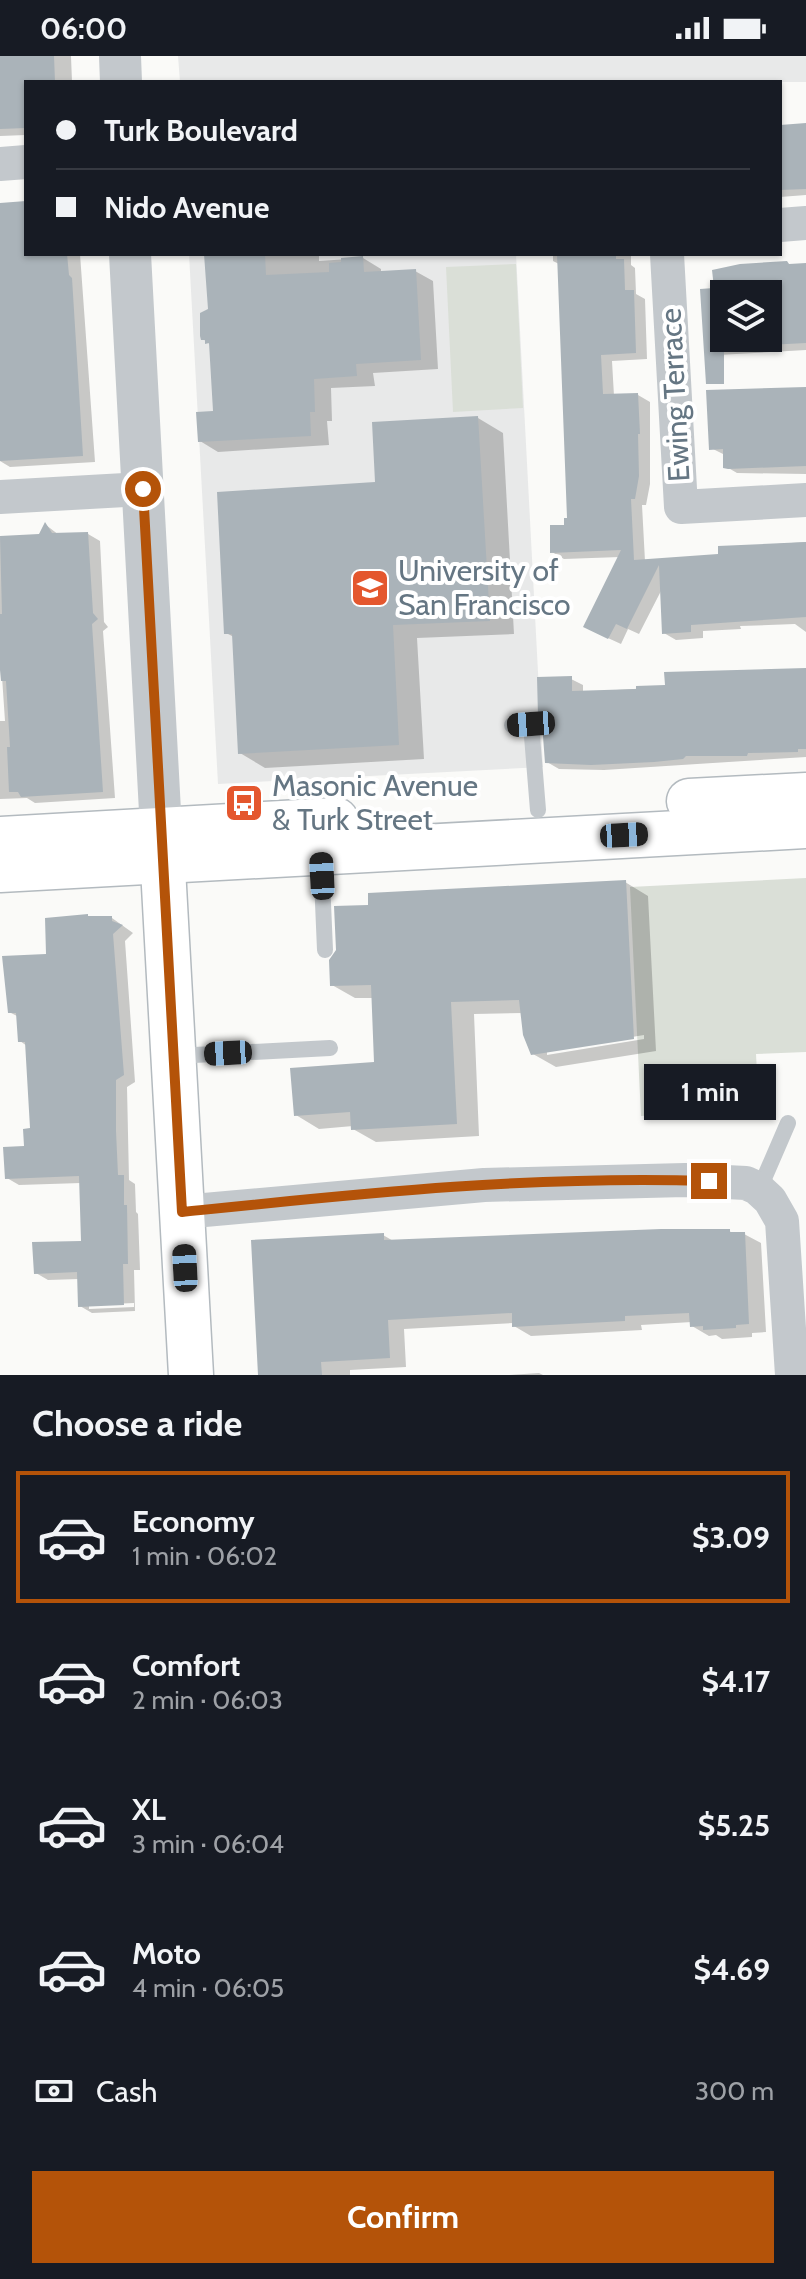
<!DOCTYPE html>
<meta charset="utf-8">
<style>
body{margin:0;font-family:Cabin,sans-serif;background:#242831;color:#f1f3f6;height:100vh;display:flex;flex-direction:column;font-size:30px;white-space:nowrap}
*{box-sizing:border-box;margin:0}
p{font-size:26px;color:#9ea1a6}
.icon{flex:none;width:44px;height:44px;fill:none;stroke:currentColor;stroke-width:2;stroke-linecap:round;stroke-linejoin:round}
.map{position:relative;height:1319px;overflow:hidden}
.details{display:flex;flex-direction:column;background:#171b24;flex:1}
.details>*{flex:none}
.top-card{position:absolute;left:24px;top:24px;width:758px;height:176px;border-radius:0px;box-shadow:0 2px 6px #0004;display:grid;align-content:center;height:176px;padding:0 32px;background:#171b24}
.fabs{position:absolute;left:710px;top:224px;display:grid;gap:16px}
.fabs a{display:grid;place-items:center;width:72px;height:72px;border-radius:0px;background:#171b24;box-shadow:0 2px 6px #0004;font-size:40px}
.end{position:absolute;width:36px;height:36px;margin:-18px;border:10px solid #b45309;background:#fff;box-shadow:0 0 0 4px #fff}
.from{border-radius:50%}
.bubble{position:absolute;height:56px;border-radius:0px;background:#171b24;box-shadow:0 2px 6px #0004;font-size:26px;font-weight:800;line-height:56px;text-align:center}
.car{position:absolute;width:24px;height:48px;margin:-24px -12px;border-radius:10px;box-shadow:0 0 6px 2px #0007;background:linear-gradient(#222 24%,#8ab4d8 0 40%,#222 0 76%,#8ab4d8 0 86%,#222 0)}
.top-card b{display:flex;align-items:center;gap:28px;height:76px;font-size:30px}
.top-card b+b{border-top:2px solid #363941}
.top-card i{width:20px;height:20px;background:#f1f3f6}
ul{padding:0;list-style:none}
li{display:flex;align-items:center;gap:24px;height:132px;margin:0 16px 12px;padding:0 16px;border:4px solid transparent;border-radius:0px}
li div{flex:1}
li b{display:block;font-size:30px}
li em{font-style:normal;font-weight:800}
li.active{border-color:#b45309}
li>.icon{width:72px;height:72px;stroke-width:1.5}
h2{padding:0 32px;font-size:36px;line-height:96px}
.pay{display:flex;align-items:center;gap:20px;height:88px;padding:0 32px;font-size:30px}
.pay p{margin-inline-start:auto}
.primary-button{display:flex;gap:16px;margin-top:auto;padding:16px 32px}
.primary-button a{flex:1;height:92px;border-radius:0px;background:#b45309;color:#fff;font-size:32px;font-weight:800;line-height:92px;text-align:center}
.status{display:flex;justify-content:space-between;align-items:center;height:56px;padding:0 40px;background:#171b24;direction:ltr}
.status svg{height:22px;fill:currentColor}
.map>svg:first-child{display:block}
.built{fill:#e8e9e9}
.green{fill:#dadfd7}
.shadow{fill:#0003;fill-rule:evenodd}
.building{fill:#aab3b9}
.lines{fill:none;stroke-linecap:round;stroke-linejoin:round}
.secondary-casing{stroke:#b3babf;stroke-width:47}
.service{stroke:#c3c8cc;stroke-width:16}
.minor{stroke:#c3c8cc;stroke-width:34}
.tertiary{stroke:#c3c8cc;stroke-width:42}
.secondary{stroke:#fff;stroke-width:44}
.route{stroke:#b45309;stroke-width:10}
.labels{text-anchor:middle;stroke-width:8;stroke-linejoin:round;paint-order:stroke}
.street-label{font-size:30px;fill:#657683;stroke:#fff}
.poi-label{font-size:30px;fill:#657683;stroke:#fff;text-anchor:start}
</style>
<div class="status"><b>06:00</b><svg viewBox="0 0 49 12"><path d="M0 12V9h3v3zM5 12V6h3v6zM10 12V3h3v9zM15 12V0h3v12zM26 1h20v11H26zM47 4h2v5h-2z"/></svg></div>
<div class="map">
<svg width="806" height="1319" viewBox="0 0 806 1319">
<rect width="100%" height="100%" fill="#fafaf8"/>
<!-- built -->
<g class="built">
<polygon points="178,0 806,0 806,26 180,26"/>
<polygon points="189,198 516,198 543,711 218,728"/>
</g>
<!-- green -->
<g class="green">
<polygon points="516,208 523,352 453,356 446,211"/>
<polygon points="806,822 806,996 756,998 759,1054 641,1060 630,831"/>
</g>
<!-- shadow -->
<g class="shadow">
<polygon points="0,0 71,0 72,26 26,26 26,79 0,80"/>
<polygon points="806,69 806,139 780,141 780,71"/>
<polygon points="26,147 26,198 80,198 95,406 10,411 0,405 0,154"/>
<polygon points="206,198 319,198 319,205 363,202 381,213 381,217 415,215 433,225 438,313 373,317 375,330 331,332 332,365 327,365 329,389 218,396 200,385 216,357 211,289 203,283 210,254"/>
<polygon points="553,198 631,198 631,209 635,212 636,238 645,243 647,303 612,305 614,340 638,339 650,346 650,428 646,449 642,449 645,505 720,500 720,492 806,486 806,576 795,568 740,570 741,573 703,575 703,582 676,584 664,577 662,533 639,578 628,573 621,588 597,577 620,501 564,503 552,496 569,464 559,208 553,205"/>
<path d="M806,209V294L718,299L716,234L791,210ZM724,238H768V282H724Z"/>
<polygon points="806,333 806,418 737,417 725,410 725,399 711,392"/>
<polygon points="478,362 503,377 514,578 417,582 424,703 265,712 240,697 234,581 226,577 377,427"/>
<polygon points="46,469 59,479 88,478 100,485 104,566 108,571 103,575 115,742 35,747 27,742 0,743 0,665 5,665 0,591 0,482 40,480"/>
<polygon points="806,614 806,701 604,714 559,713 547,706 571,623 583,629 583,636 667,631"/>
<path d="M625,826L648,840L656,995L556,1011L533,998L523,957L474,958L479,1080L376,1086L353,1073V1070L319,1073L296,1059L377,1008L374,942H355L332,929ZM644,979V983L547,999V995Z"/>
<path d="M92,862H112L133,877L125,885L135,1026L127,1031L129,1124L135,1128L136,1156L138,1158L140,1214H134L135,1255L92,1257L80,1250L79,1223L48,1224L36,1217L83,1187L81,1127L19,1129L7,1122L26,1092L32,1074L27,990L20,985L19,961L9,956L48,900ZM134,1247V1251L89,1253V1249Z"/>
<polygon points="729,1175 735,1178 744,1178 761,1187 766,1276 752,1277 752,1281 722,1283 716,1279 709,1280 692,1270 692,1266 641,1269 642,1274 531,1280 514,1270 514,1267 404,1273 406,1311 350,1314 350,1319 260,1319 383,1179 395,1186"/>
<polygon points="539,1317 543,1319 509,1319"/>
</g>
<!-- building -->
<g class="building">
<polygon points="0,0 54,0 55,26 26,26 26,72 0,73"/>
<polygon points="806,67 806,133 780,134 780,69"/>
<polygon points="26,145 26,198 67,198 69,219 72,222 83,400 0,405 0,147"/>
<polygon points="204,198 265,198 266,219 329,216 329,207 341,206 341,202 363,200 364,216 416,213 421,304 356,308 357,320 314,323 315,356 310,356 311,380 198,386 196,356 213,355 209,287 205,288 205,284 201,284 200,280 200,257 208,253"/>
<polygon points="557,198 616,198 616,203 624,203 625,234 634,234 636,297 601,299 603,338 638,337 640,378 638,378 639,420 635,443 631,443 634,504 718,498 718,490 806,486 806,561 691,569 691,576 662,578 659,509 627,573 616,568 608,583 583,571 621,494 550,497 550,469 564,469 564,462 567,462"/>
<polygon points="787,205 789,208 806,207 806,287 768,289 768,238 724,238 724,328 706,328 700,233 714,232 712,214 740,208"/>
<polygon points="806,331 806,410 728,413 723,412 723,393 709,394 706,334"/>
<polygon points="478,360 490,565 393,569 399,689 238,698 232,578 224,578 217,436 375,426 372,366"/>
<polygon points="45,466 52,477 88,476 93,557 98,563 92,568 103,736 21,741 18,736 9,736 7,691 10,691 6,625 1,625 0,614 0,558 2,558 0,480 39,478"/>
<polygon points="806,612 806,693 798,693 798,696 748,697 747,700 686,700 683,703 654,706 591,709 545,707 542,667 538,660 537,621 572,620 572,635 636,633 636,630 665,629 664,616"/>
<polygon points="626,824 634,983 531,999 523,979 519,944 451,946 457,1068 351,1074 350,1056 294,1060 290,1012 374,1006 371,929 330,930 329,904 336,894 334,850 368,849 368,837"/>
<polygon points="88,858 88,860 112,860 112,865 123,869 113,878 124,1019 116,1024 116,1075 118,1119 124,1119 124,1149 127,1149 128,1208 123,1208 124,1249 78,1251 77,1216 34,1218 32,1186 81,1185 79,1120 5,1123 3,1091 24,1090 23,1073 30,1072 25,986 18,986 16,957 8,957 2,900 46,898 45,862"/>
<polygon points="661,1173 730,1173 730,1176 745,1176 749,1268 736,1269 736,1272 703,1274 703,1270 690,1271 689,1257 625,1260 625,1265 512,1271 512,1257 388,1264 390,1302 321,1306 322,1319 258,1319 251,1184 384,1177 384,1184"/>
</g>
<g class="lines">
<!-- secondary casing -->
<g class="secondary-casing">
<g id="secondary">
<polyline points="689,745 806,739"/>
<polyline points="161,776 191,1319"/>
<polyline points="0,783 336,764"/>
<polyline points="0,814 806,770"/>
</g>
</g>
<!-- service -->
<g class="service">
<polyline points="512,669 531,668 538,754"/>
<polyline points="321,800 325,894"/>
<polyline points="175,1000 330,992"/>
<polyline points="759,1134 788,1067"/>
</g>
<!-- minor -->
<g class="minor">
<polyline points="0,108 26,106"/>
<polyline points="780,169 806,167"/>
<polyline points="667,198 681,451 806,444"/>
<polyline points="0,441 143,433"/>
<polyline points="182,1156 484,1129 685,1124 746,1127 757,1132 770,1144 782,1165 792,1319"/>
</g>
<!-- tertiary -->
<g class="tertiary">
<polyline points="120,0 121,26"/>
<polyline points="130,198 161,774"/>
</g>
<!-- secondary -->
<use href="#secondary" class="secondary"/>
</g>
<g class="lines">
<!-- route -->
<path class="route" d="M143,433L182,1156C357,1138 533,1119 709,1125"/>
</g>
<!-- icons -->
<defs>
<g id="university-square" transform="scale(2)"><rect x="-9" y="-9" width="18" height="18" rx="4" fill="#e4572e" stroke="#fff"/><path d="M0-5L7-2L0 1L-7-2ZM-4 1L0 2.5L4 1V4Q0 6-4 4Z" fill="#fff"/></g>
<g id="bus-square" transform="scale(2)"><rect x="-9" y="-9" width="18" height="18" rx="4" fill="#e4572e" stroke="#fff"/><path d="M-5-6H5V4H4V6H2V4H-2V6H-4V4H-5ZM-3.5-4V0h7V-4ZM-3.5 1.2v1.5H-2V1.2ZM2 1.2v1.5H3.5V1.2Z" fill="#fff"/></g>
</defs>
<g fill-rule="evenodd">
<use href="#university-square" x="370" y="532"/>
<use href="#bus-square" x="244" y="747"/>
</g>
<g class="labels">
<!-- street labels -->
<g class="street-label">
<text transform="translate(675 339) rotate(-93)" y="10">Ewing Terrace</text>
</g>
<!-- poi labels -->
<g class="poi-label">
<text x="398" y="525">University of<tspan x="398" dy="34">San Francisco</tspan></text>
<text x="272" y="740">Masonic Avenue<tspan x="272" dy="34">&amp; Turk Street</tspan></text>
</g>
</g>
</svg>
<div class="fabs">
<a><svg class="icon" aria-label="layers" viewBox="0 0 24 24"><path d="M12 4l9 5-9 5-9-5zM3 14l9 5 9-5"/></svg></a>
</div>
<i class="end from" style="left:143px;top:433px"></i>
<i class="end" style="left:709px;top:1125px"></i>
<div class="bubble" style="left:644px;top:1008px;width:132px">1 min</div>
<i class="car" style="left:531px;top:668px;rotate:266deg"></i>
<i class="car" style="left:624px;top:779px;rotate:87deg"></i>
<i class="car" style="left:322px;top:820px;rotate:357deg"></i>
<i class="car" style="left:228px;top:997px;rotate:267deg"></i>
<i class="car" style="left:185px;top:1212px;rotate:357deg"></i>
<div class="top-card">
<b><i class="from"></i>Turk Boulevard</b>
<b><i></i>Nido Avenue</b>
</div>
</div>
<section class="details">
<h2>Choose a ride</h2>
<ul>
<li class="active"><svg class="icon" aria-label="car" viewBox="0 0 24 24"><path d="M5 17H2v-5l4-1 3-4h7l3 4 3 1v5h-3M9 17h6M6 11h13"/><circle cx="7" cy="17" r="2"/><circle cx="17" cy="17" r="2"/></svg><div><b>Economy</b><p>1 min · 06:02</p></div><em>$3.09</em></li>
<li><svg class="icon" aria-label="car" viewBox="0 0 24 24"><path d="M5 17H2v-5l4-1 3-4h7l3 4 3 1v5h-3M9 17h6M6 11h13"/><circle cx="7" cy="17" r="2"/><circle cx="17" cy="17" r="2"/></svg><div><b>Comfort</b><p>2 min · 06:03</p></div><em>$4.17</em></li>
<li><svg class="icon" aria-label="car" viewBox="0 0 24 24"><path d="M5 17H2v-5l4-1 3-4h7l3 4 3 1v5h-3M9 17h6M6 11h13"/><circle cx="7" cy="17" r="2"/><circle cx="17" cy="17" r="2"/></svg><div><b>XL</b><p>3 min · 06:04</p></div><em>$5.25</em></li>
<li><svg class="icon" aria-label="car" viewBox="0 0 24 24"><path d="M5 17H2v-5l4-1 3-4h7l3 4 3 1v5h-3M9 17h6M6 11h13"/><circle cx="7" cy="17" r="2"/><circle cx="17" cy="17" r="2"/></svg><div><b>Moto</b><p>4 min · 06:05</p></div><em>$4.69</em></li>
</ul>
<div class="pay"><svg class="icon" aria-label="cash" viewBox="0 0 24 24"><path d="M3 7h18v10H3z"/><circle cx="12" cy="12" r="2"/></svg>Cash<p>300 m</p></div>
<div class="primary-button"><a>Confirm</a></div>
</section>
